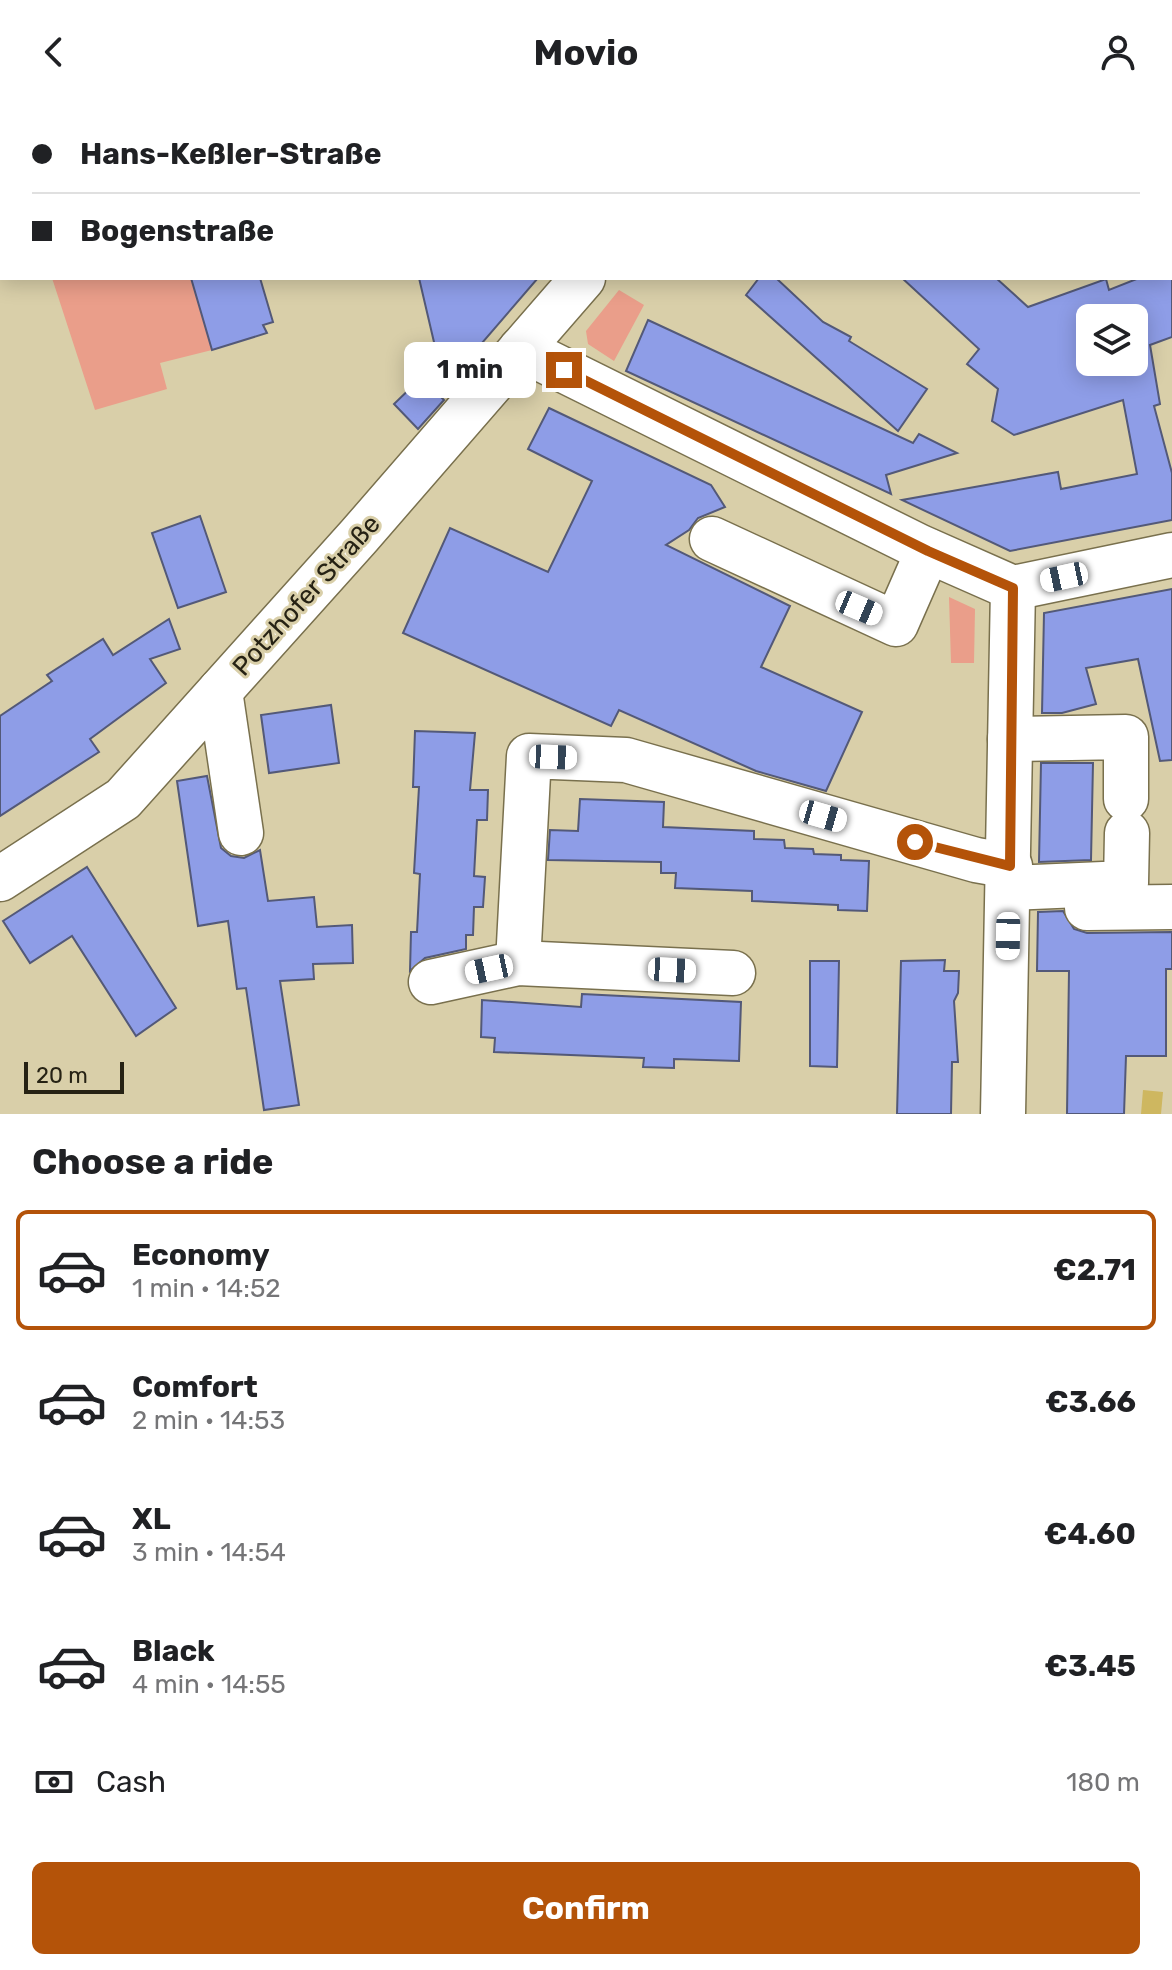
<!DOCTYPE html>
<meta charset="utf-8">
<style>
body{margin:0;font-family:Rubik,sans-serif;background:#f2f2f2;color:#202124;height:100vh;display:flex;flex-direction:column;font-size:30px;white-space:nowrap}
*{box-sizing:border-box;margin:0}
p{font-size:26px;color:#757577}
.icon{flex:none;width:44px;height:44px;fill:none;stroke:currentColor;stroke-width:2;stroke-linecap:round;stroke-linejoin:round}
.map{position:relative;height:1010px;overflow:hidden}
.side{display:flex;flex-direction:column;background:#fff;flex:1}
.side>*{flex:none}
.top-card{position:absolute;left:0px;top:0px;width:1172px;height:176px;box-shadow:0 4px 20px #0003;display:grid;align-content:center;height:176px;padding:0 32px;background:#fff}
.tools{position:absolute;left:1076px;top:200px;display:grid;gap:16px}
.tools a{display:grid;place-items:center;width:72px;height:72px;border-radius:12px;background:#fff;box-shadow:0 4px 20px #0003;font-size:40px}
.scale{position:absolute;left:24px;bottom:20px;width:100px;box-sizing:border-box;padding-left:8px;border:4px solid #262214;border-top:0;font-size:22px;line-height:28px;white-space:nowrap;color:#262214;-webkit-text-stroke:6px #d9cfa9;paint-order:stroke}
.end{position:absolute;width:36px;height:36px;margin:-18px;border:10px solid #b45309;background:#fff;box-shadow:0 0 0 4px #fff}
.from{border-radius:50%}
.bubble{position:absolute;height:56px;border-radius:12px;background:#fff;box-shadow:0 4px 20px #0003;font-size:26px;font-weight:700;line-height:56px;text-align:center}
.car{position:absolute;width:24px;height:48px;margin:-24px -12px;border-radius:10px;box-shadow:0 0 6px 2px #0007;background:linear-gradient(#fff 24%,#345 0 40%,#fff 0 76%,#345 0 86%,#fff 0)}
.top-card b{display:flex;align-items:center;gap:28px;height:76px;font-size:30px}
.top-card b+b{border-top:2px solid #e0e0e0}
.top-card i{width:20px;height:20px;background:#202124}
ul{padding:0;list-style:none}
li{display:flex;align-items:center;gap:24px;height:120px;margin:0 16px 12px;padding:0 16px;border:4px solid transparent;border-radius:12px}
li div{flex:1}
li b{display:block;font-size:30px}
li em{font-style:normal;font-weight:700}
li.on{border-color:#b45309}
li>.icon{width:72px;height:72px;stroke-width:1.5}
h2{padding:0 32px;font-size:36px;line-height:96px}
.pay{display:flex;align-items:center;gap:20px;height:88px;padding:0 32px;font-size:30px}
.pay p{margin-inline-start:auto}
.action{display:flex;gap:16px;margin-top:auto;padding:16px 32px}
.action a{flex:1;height:92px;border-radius:12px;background:#b45309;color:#fff;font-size:32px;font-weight:700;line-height:92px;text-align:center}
header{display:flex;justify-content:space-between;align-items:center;height:104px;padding:0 32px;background:#fff;font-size:36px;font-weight:700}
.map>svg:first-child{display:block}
.green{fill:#ea9e8a}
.water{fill:#ceb760}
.building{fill:#8e9de7;stroke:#535978;stroke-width:2;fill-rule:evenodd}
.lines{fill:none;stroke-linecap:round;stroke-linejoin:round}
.minor-casing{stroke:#79704d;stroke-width:47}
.minor{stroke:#fff;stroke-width:44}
.route{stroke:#b45309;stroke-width:10}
.labels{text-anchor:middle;stroke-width:6;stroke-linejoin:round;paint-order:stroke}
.street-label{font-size:26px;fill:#262214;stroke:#d9cfa9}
</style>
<header><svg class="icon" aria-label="back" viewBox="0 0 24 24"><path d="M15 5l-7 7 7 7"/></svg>Movio<svg class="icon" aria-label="person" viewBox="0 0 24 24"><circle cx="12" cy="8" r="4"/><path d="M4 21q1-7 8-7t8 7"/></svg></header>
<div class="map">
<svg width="1172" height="1010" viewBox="0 0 1172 1010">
<rect width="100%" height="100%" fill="#d9cfa9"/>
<!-- green -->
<g class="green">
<polygon points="52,174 191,174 212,246 160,259 167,285 95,306"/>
<polygon points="619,186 644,201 614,257 588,240 586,227"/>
<polygon points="949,493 975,505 974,559 951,559"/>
</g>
<!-- water -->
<polygon class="water" points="1143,986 1163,988 1161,1010 1141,1010"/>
<!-- building -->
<g class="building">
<polygon points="191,174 260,174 273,218 263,221 267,229 212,246"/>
<polygon points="419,174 538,174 438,290 444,296 418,325 394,300 422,273 418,269 437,251"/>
<polygon points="759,174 776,174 823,218 851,233 849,237 927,285 898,327 746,191"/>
<path d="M902,174H996L1028,203L1106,175L1109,186L1139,174H1172V233L1150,241L1160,300L1154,302L1172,369V416L1010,447L902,396L1058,368L1061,385L1137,370L1123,296L1014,331L992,317L998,285L967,260L979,245ZM1090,214H1134V258H1090Z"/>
<polygon points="648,216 913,339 919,330 957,349 886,371 891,390 626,267"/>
<polygon points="549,304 711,381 725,403 698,414 689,426 666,441 790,502 761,563 862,608 826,687 756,667 619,606 611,622 403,529 450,424 548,468 592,377 528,345"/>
<polygon points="200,412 226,488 178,504 152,429"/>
<polygon points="1172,485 1172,656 1160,657 1138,555 1086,564 1096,600 1062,609 1042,609 1044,509"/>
<polygon points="169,515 180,545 150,555 166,579 90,635 99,648 0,712 0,612 52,577 47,571 103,535 113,551"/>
<polygon points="331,601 339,659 269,669 261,611"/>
<polygon points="415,627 475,629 470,686 488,686 487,716 477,716 474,772 485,773 483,803 474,803 473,831 466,831 466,845 425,854 410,867 411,828 417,828 420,770 414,769 419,683 413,683"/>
<polygon points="1041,659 1093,659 1091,756 1039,758"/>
<polygon points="207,672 221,744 231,752 244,754 260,746 268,797 314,793 317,823 352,821 353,859 313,860 314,875 280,877 299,1001 264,1006 246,884 237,885 228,817 198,822 177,677"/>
<polygon points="580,695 664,698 663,723 754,727 754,735 784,736 785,744 813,745 814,750 841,751 841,756 869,757 867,807 838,806 838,801 752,797 752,787 675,784 676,769 661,769 661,758 548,756 550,726 578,727"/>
<polygon points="87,763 176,904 136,932 72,832 30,859 3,817"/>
<polygon points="1063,807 1074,825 1087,829 1172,828 1172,865 1166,865 1166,952 1126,952 1124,1010 1067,1010 1069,867 1037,867 1038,808"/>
<polygon points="945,856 944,867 959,867 958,889 954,897 958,958 952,958 951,1010 897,1010 901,857"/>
<polygon points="810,857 839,857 837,963 810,962"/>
<polygon points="582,890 741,898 739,957 674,955 674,964 643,963 644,954 494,948 495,934 481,933 482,896 581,903"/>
</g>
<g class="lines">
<!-- minor casing -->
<g class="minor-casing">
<g id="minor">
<polyline points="846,0 848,2"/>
<polyline points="733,2 734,0"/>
<polyline points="1170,120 1172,119"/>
<polyline points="521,245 920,443 1013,484 1172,451"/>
<polyline points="712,435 896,520 928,447"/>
<polyline points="220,587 241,729"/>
<polyline points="1010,635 1126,633 1126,695"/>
<polyline points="0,775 123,695 359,432 583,174"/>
<polyline points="1009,784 1126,779 1127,729"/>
<polyline points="1087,804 1172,803"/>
<polyline points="518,859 529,652 626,656 976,756 1010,762"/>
<polyline points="431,878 518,859 733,869"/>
<polyline points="1003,1010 1013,484"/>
</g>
</g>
<!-- minor -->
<use href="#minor" class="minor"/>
</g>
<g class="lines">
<!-- route -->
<polyline class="route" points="564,266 928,447 1013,484 1010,762 915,738"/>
</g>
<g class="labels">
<!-- street labels -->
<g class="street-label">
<text transform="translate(306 491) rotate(-48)" y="9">Potzhofer Straße</text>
</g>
</g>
</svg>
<div class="tools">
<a><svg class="icon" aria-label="layers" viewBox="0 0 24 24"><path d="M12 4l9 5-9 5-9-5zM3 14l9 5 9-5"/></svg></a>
</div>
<div class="scale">20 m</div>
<i class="end from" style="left:915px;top:738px"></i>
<i class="end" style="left:564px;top:266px"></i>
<div class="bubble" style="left:404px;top:238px;width:132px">1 min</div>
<i class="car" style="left:1064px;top:473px;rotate:258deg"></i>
<i class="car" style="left:859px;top:504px;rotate:113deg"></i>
<i class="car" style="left:553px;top:653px;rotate:92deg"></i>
<i class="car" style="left:823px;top:712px;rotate:106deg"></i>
<i class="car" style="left:1008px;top:832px;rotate:181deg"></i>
<i class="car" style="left:489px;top:865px;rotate:258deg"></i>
<i class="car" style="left:672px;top:866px;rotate:93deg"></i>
<div class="top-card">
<b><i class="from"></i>Hans-Keßler-Straße</b>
<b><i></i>Bogenstraße</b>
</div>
</div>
<section class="side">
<h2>Choose a ride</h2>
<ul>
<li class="on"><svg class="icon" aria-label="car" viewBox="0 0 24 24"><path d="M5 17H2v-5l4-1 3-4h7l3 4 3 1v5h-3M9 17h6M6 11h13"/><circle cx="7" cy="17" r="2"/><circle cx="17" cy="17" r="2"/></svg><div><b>Economy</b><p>1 min · 14:52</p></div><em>€2.71</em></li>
<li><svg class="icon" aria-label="car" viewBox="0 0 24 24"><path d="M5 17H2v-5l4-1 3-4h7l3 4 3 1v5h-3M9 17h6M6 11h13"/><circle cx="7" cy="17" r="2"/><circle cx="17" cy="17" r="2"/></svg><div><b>Comfort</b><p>2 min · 14:53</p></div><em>€3.66</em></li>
<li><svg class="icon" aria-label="car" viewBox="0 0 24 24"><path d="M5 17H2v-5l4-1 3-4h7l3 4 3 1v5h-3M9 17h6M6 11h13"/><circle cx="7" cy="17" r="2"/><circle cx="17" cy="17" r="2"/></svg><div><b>XL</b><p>3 min · 14:54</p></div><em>€4.60</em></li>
<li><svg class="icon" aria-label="car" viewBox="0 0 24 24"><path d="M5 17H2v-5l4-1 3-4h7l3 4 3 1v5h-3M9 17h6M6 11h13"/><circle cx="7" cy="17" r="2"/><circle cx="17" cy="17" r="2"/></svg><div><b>Black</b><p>4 min · 14:55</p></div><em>€3.45</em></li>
</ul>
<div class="pay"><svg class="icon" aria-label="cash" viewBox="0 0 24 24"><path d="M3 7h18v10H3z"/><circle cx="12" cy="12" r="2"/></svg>Cash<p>180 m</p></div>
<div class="action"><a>Confirm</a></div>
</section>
